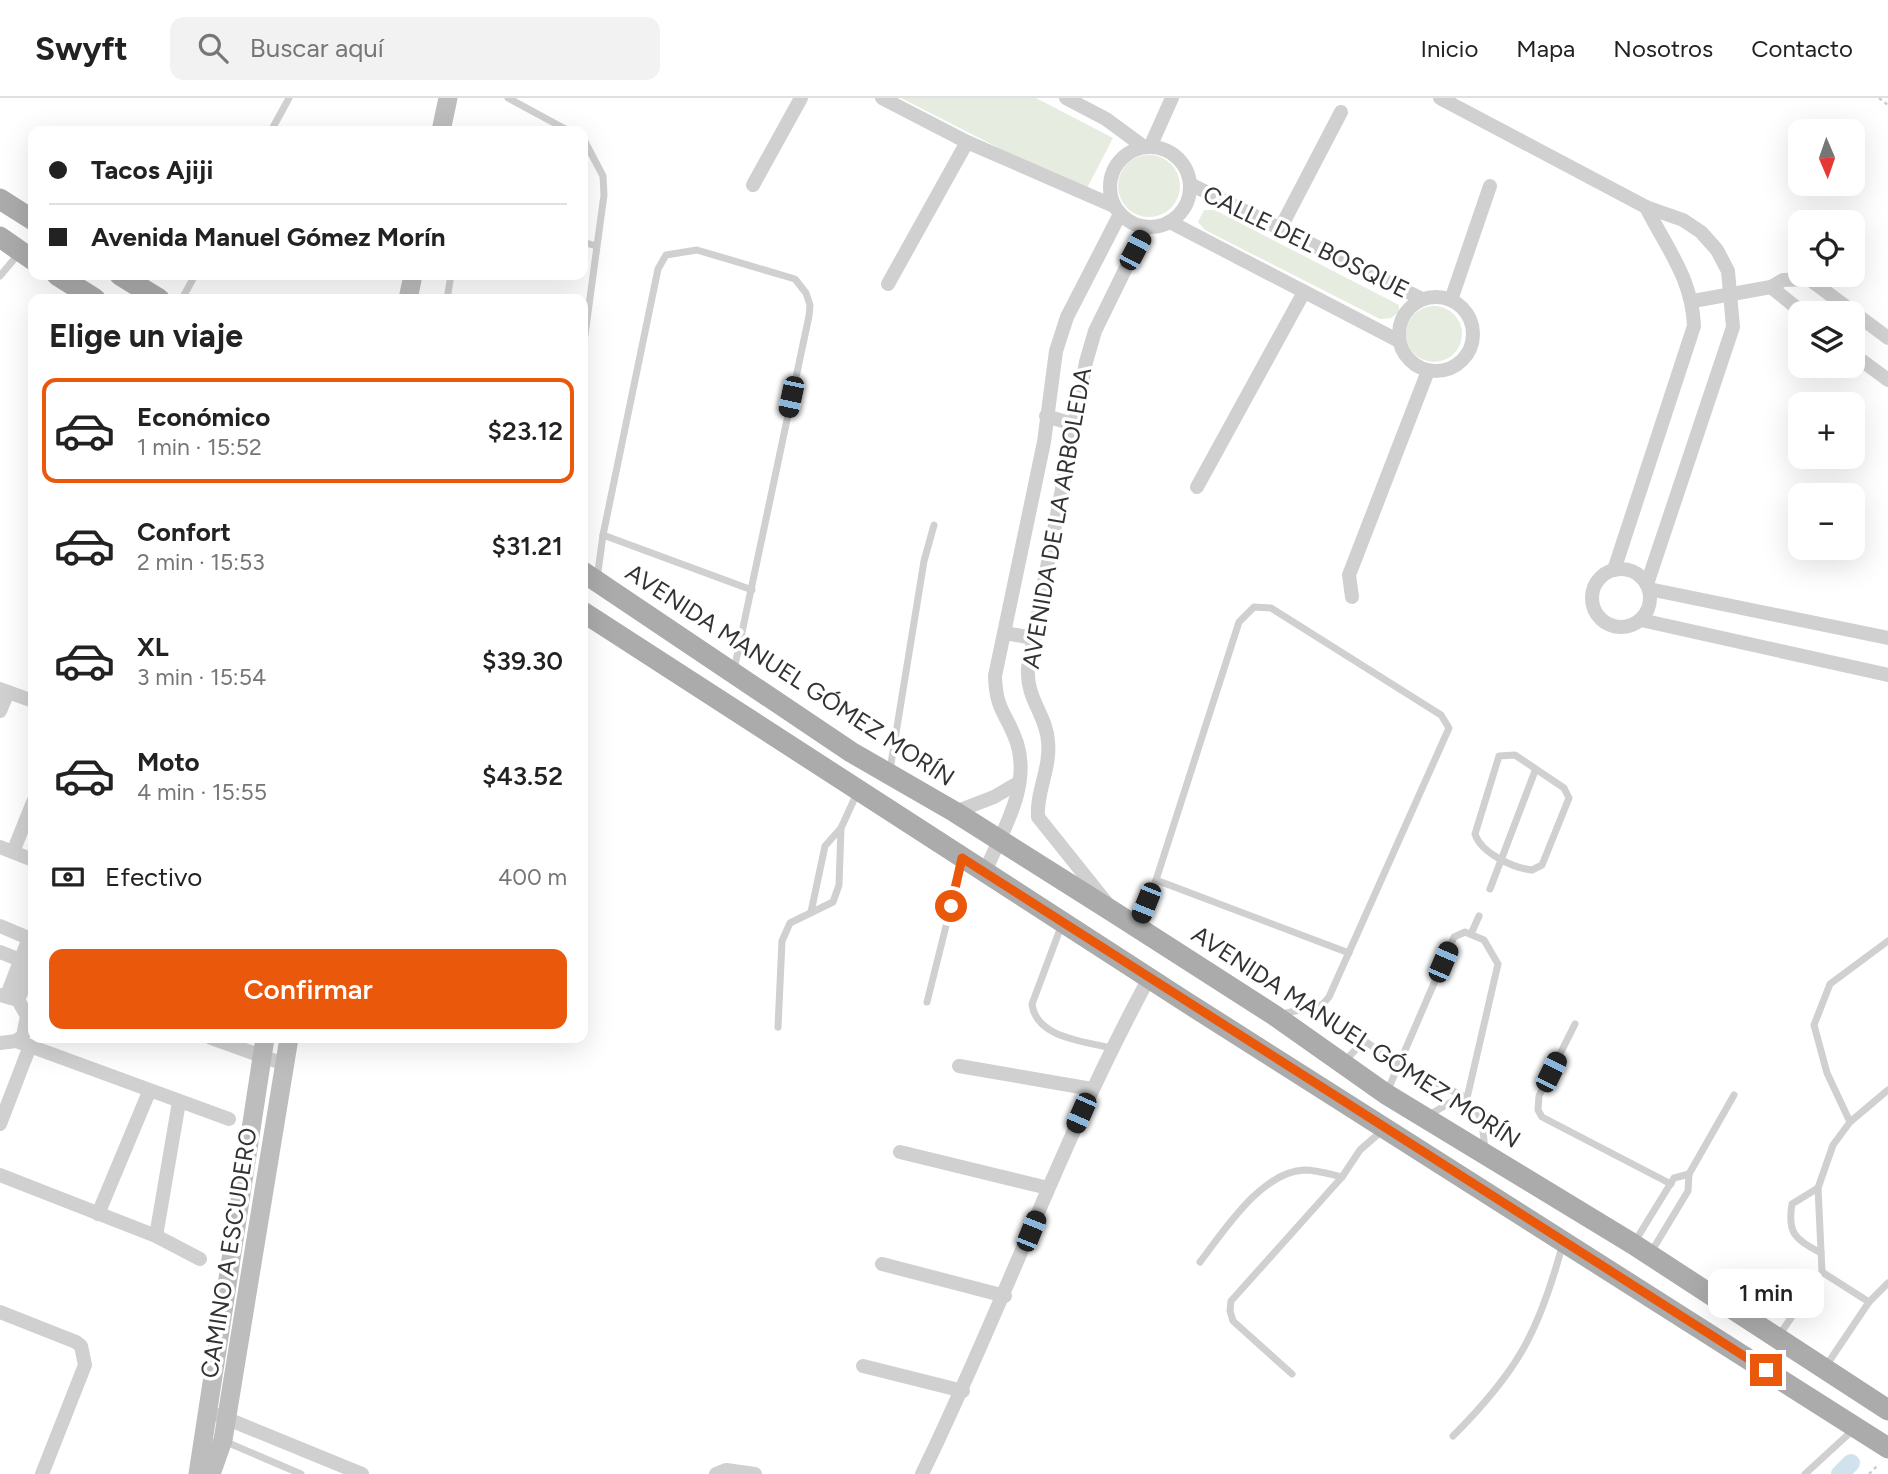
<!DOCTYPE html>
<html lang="es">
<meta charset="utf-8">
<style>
body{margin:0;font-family:Figtree,sans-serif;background:#f2f2f2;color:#222;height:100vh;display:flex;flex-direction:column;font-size:26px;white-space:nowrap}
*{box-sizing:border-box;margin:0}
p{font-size:23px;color:#767676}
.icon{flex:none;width:38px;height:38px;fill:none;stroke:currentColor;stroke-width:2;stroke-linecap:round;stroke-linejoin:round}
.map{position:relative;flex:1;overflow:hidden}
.drawer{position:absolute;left:28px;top:196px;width:560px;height:749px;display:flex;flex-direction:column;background:#fff;border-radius:14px;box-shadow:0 7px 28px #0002}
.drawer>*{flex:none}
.hud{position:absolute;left:28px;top:28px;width:560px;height:154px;border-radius:14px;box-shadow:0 7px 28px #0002;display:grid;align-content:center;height:154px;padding:0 21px;background:#fff}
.needle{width:46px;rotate:178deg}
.tools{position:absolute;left:1788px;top:21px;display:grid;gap:14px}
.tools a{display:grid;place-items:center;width:77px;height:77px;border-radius:14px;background:#fff;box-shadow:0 7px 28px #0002;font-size:35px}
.end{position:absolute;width:32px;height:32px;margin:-16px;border:9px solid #ea580c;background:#fff;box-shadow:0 0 0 4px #fff}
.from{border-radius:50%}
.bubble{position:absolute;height:49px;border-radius:14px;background:#fff;box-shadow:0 7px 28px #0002;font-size:23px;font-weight:600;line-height:49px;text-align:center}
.car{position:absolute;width:21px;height:42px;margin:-21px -10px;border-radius:9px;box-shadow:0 0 5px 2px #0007;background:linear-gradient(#222 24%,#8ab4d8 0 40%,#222 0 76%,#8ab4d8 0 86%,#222 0)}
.hud b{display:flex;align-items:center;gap:24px;height:66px;font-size:26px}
.hud b+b{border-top:2px solid #e0e0e0}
.hud i{width:18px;height:18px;background:#222}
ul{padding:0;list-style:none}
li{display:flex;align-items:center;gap:21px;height:105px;margin:0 14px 10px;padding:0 7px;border:4px solid transparent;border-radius:14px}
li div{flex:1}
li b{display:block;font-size:26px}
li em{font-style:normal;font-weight:600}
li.active{border-color:#ea580c}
li>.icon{width:63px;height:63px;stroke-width:1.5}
h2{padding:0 21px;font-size:32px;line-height:84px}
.pay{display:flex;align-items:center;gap:18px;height:77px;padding:0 21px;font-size:26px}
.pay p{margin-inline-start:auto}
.cta{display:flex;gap:14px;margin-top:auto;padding:14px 21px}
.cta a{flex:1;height:80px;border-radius:14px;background:#ea580c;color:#fff;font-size:28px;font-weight:600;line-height:80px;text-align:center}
header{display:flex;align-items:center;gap:42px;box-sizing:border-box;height:98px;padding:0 35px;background:#fff;border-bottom:2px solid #e0e0e0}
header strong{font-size:33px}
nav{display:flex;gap:38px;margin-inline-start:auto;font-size:24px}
.search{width:490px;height:63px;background:#f2f2f2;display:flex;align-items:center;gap:18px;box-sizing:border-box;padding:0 24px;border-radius:14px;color:#767676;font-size:26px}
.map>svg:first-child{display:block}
.green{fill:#e6ecdf}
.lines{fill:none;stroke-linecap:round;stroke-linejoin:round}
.canal{stroke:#cfe2ee;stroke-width:18}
.path{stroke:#cdcdcd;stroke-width:2.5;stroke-dasharray:3.5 3.5;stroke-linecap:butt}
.lane{stroke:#d0d0d0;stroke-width:7}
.street{stroke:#d0d0d0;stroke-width:14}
.secondary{stroke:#bdbdbd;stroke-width:19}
.primary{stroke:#ababab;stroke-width:21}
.route{stroke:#ea580c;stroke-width:9}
.labels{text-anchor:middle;stroke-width:7;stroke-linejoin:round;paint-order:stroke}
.street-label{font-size:24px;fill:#333;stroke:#fff}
</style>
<header>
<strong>Swyft</strong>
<div class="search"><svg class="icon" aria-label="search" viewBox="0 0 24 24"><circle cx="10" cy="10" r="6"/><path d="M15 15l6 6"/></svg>Buscar aquí</div>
<nav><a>Inicio</a><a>Mapa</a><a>Nosotros</a><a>Contacto</a></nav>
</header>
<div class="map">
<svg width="1888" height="1376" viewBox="0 0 1888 1376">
<rect width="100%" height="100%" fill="#fff"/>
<!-- green -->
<g class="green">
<polygon points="901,0 1036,0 1113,40 1085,94"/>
<circle cx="1149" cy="88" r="31"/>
<polygon points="1204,112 1215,112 1399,207 1399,214 1391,220 1380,221 1205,132 1198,124"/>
<circle cx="1434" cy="236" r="28"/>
</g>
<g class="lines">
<!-- canal -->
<polyline class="canal" points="1840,1376 1851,1365"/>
<!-- path -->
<g class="path">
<polyline points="1879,0 1888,7"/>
<polyline points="1869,1376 1879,1366"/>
</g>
<!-- lane -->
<g class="lane">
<polyline points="508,0 569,33"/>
<polyline points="271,33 289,0"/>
<polyline points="583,40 603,78 604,97 583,251"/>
<polyline points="583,144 596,148"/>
<polyline points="0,178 20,154"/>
<polyline points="182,201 195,177"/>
<polyline points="447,201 451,177"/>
<polyline points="603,437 752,492"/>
<polyline points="597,481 603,437 658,171 666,157 697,152 795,181 806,195 810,207 809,218 734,572"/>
<path d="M1515,657L1564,690L1569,700L1542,767L1532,772C1513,770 1481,755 1475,736L1499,658Z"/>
<polyline points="890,672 924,463 934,427"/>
<polyline points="1156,782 1349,855"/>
<polyline points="1490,791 1535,673"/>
<polyline points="811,814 825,748 841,730"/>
<path d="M1062,826L1032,906C1036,940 1084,943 1111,950"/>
<polyline points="1137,827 1156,782 1239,524 1254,509 1271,510 1441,617 1449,630 1329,899 1322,907 1282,916"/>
<polyline points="1471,836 1479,818"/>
<polyline points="927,904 962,764"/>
<polyline points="1575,926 1539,998 1538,1012 1542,1019 1671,1086"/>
<polyline points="778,929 782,843 790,825 833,804 839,787 841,730 858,693"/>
<polyline points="1344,964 1358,949 1366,944 1399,966 1467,1000"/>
<path d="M1387,994L1454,839L1465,834L1484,842L1498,866L1467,1000C1483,1015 1483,1032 1485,1053"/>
<polyline points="1427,1018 1453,1003 1467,1000"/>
<polyline points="1850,1024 1827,975 1814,927 1830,886 1888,843"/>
<path d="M1818,1090L1792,1106C1787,1137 1796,1141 1821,1155"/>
<polyline points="1634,1145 1674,1080 1689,1076"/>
<polyline points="1650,1156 1688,1093 1689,1076 1734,997"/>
<path d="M1200,1164C1224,1133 1261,1074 1304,1072C1316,1072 1330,1076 1342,1079"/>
<polyline points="1822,1174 1869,1204"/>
<polyline points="1778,1239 1822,1174 1818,1090 1833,1047 1850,1024 1888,992"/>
<polyline points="1826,1268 1869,1204 1888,1185"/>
<polyline points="1292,1276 1233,1223 1230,1213 1231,1203 1342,1079 1360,1052 1384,1031"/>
<path d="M1453,1338C1518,1273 1539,1234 1563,1145"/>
<polyline points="224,1343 301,1376"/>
<polyline points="1805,1376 1853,1332"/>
</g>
<!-- street -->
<g class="street">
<polyline points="882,0 967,44 1114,108"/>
<polyline points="1066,0 1106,21 1144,49"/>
<polyline points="1440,0 1646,109 1683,122 1701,134 1717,152 1728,173 1733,229 1647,486"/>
<circle cx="1150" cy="89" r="40"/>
<polyline points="1150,49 1172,0"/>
<polyline points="1190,86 1422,201"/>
<polyline points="753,87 801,0"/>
<polyline points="1170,124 1399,243"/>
<polyline points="1281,129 1341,14"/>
<polyline points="888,186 967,44"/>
<polyline points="1771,189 1783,182 1809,181 1888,240"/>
<circle cx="1436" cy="236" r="37"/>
<polyline points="1451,202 1490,88"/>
<polyline points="1693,203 1771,189 1803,215"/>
<polyline points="1853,256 1888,282"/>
<polyline points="1046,318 1073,326"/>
<polyline points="1197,389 1304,194"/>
<circle cx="1621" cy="500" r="29"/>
<path d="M1614,472L1694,228C1692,180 1667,151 1646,109"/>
<polyline points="1649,491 1888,540"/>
<polyline points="1352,499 1349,477 1428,273"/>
<polyline points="1641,522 1888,577"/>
<polyline points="1005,535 1033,540"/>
<polyline points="0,591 33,603"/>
<polyline points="0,613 8,594"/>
<polyline points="955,714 994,699 1018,685"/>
<polyline points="0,749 33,762"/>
<polyline points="13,754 33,704"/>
<path d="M985,774C1002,733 1031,690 1017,645C1007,615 996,614 995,578L1044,344L1056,253L1067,219L1120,116"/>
<path d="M1106,804L1038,719C1036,694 1051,670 1048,643C1046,616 1026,601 1028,570L1086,264L1095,233L1146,129"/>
<polyline points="0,828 33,842"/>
<polyline points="0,854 28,865"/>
<polyline points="0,897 18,902 27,918 23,938 16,943 0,945"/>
<polyline points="7,897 29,840"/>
<polyline points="18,902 33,867"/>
<polyline points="211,940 284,966"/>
<polyline points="16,943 229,1021"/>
<polyline points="959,968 1092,991"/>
<polyline points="0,1026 30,948"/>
<polyline points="900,1054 1048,1090"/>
<polyline points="0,1077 156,1138 200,1161"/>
<polyline points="98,1116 149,994"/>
<polyline points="156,1138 179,1004"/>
<polyline points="882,1166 1005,1198"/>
<polyline points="0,1214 76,1244 81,1248 85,1267 42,1376"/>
<polyline points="863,1268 963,1293"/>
<polyline points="218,1317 362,1376"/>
<polyline points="716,1376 726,1372 755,1376"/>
<path d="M922,1376C1002,1212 1062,1040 1149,880"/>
</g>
<!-- secondary -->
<g class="secondary">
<polyline points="441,33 448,0"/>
<polyline points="408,201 413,177"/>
<polyline points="198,1376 265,940"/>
<polyline points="211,1376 223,1342 289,940"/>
</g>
<!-- primary -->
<g class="primary">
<polyline points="0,101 33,122"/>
<polyline points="0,139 33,162"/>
<polyline points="57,177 95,201"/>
<polyline points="120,177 159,201"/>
<polyline points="583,474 851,654 955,714 1115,815 1274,917 1386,996 1633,1146 1888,1312"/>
<polyline points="583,514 1186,904 1888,1350"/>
</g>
</g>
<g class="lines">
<!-- route -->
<polyline class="route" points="951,808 962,760 1766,1272"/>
</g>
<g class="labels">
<!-- street labels -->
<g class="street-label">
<text transform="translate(1306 144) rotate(26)" y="8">CALLE DEL BOSQUE</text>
<text transform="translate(1057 420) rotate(-80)" y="8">AVENIDA DE LA ARBOLEDA</text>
<text transform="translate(790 577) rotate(33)" y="8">AVENIDA MANUEL GÓMEZ MORÍN</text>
<text transform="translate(1356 939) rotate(33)" y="8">AVENIDA MANUEL GÓMEZ MORÍN</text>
<text transform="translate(229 1155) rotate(-81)" y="8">CAMINO A ESCUDERO</text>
</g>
</g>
</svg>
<div class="tools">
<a><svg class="needle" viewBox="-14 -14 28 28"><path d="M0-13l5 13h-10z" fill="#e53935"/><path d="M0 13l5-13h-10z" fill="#767676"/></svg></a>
<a><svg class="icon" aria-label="locate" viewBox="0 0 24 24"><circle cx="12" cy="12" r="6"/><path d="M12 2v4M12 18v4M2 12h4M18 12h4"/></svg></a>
<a><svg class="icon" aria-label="layers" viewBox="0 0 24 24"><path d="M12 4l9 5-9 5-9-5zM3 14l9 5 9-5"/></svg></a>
<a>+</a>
<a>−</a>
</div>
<i class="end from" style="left:951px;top:808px"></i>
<i class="end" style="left:1766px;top:1272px"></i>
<div class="bubble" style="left:1708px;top:1171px;width:116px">1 min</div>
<i class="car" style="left:1135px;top:152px;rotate:28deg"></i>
<i class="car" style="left:791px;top:299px;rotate:192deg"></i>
<i class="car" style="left:1146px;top:805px;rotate:202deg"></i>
<i class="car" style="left:1443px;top:864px;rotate:23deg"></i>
<i class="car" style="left:1551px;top:974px;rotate:26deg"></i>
<i class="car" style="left:1081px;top:1015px;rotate:204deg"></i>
<i class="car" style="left:1031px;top:1133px;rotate:22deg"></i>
<div class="hud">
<b><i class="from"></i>Tacos Ajiji</b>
<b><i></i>Avenida Manuel Gómez Morín</b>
</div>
<section class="drawer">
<h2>Elige un viaje</h2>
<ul>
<li class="active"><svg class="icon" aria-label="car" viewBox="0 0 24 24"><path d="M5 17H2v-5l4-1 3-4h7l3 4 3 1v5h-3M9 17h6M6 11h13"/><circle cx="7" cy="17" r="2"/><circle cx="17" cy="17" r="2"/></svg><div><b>Económico</b><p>1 min · 15:52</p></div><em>$23.12</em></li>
<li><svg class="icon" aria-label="car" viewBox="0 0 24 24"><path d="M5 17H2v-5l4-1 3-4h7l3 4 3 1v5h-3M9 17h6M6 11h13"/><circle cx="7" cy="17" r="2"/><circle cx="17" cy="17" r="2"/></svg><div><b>Confort</b><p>2 min · 15:53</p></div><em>$31.21</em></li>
<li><svg class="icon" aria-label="car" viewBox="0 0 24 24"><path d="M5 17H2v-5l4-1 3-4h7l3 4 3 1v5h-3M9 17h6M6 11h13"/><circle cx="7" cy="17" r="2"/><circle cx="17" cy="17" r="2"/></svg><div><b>XL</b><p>3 min · 15:54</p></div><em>$39.30</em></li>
<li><svg class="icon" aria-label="car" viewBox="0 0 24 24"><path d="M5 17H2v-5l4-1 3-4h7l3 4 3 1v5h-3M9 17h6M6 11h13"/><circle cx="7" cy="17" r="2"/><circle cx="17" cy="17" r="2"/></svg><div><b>Moto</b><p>4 min · 15:55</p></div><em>$43.52</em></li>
</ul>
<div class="pay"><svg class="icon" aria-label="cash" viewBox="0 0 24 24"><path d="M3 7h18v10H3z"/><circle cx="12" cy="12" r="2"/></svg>Efectivo<p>400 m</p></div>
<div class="cta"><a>Confirmar</a></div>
</section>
</div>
